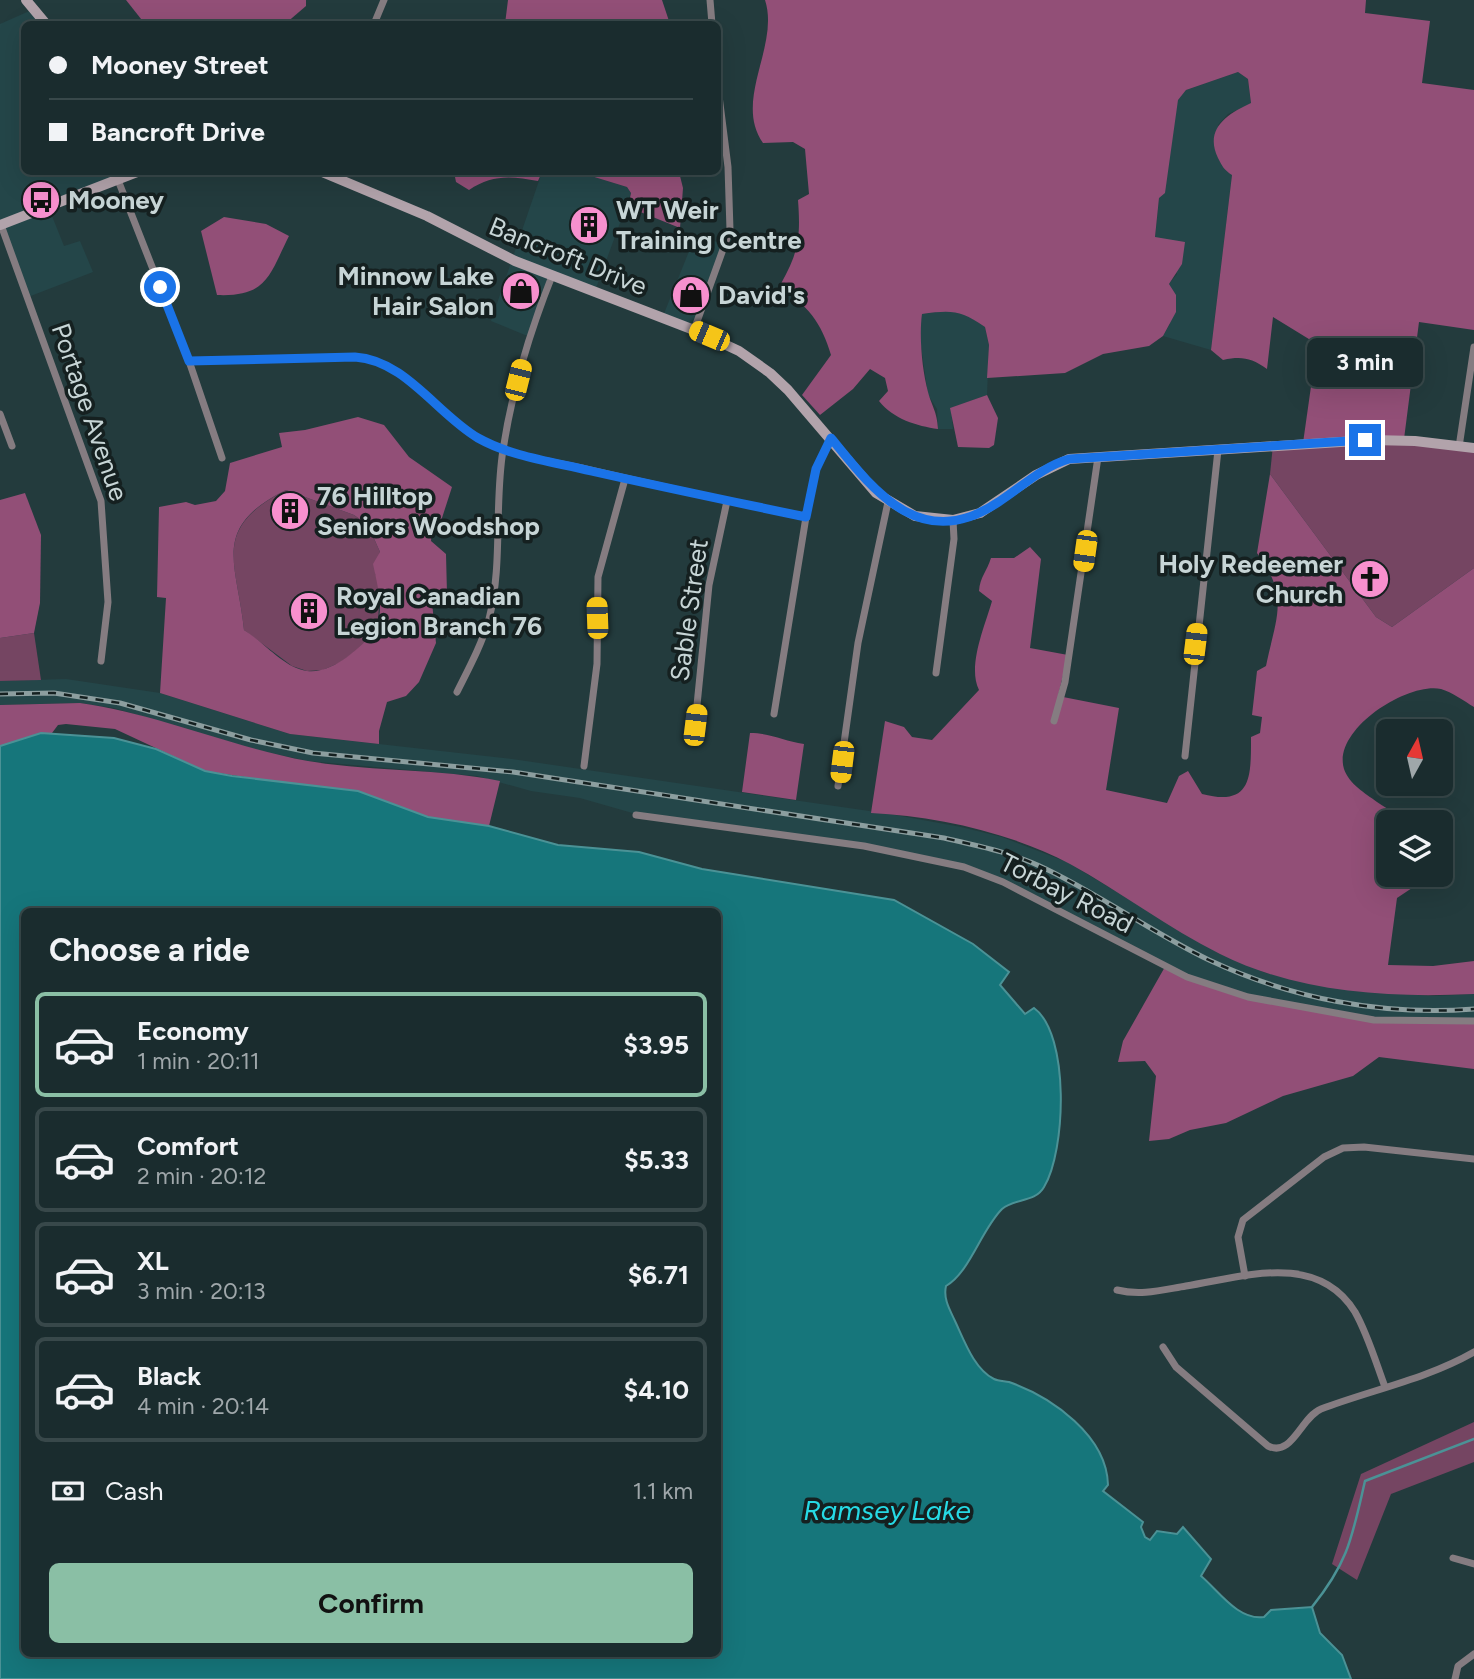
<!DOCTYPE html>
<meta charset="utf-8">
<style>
body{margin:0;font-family:Figtree,sans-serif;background:#233436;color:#f1f3f6;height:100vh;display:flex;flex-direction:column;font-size:26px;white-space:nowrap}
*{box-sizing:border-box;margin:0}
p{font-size:23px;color:#9fa7aa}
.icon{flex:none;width:38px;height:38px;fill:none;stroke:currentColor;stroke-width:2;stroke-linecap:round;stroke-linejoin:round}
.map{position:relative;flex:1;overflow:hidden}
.panel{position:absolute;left:21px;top:908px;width:700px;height:749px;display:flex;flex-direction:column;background:#1a2c2e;border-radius:10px;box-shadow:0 7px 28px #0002,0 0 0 2px #38484a}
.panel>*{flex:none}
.hud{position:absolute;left:21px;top:21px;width:700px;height:154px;border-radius:10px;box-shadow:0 7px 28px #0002,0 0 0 2px #38484a;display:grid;align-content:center;height:154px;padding:0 28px;background:#1a2c2e}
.needle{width:46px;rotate:8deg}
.controls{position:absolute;left:1376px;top:719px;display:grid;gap:14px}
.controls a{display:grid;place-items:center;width:77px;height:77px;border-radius:10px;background:#1a2c2e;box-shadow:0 7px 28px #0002,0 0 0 2px #38484a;font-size:35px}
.end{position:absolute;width:32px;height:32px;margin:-16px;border:9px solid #1a73e8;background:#fff;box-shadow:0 0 0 4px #fff}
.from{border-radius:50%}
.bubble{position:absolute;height:49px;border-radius:10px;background:#1a2c2e;box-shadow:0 7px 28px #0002,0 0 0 2px #38484a;font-size:23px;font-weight:700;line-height:49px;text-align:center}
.car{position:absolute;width:21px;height:42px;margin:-21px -10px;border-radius:9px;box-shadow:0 0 5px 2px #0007;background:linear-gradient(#f5c518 24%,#345 0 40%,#f5c518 0 76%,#345 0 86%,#f5c518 0)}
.hud b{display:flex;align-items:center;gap:24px;height:66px;font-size:26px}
.hud b+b{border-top:2px solid #38484a}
.hud i{width:18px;height:18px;background:#f1f3f6}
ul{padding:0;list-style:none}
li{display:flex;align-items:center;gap:21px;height:105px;margin:0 14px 10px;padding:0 14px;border:4px solid #38484a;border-radius:10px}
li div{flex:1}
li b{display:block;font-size:26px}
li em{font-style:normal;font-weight:700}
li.active{border-color:#8abfa5}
li>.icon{width:63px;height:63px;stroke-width:1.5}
h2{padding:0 28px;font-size:32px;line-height:84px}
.pay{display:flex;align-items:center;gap:18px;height:77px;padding:0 28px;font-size:26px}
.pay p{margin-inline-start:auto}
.button{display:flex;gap:14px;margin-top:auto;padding:14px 28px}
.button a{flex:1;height:80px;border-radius:10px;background:#8abfa5;color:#111;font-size:28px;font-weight:700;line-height:80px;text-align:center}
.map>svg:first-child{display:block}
.built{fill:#244649}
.green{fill:#754562}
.forest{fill:#924f77;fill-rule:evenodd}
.water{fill:#16767b;stroke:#4b9296;stroke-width:2;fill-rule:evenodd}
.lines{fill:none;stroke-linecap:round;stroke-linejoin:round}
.stream{stroke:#4b9296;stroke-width:2.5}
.street{stroke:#857c81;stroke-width:7}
.secondary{stroke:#b2a3ab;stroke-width:10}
.rail-casing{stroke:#8c9e9f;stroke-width:5}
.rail{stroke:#152020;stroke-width:2.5;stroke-dasharray:8;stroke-linecap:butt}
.route{stroke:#1a73e8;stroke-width:9}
.labels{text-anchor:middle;stroke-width:7;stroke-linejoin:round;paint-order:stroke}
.poi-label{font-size:26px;font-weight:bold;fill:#c7d5d6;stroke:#152020;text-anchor:start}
.street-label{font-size:26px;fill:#c7d5d6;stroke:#152020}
.water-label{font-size:28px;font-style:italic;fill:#26dae5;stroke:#152020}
</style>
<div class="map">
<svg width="1474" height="1679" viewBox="0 0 1474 1679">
<rect width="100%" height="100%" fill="#233b3d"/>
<!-- built -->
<g class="built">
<polygon points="34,9 47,24 24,24 24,172 135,172 48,206 64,246 80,241 93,272 28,297 0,225 0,24"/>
<polygon points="1238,72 1248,79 1251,104 1228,114 1218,125 1232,175 1211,350 1163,336 1170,324 1169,284 1177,274 1155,238 1159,198 1178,99 1186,90"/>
<polygon points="542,172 592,172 591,176 627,187 631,193 595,291 552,275 530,337 491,321"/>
<polygon points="696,234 725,245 694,328 663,316"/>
<polygon points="950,310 964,313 985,327 989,345 987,395 951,408 953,429 938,429 937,409 928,395 919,333 922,314"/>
<polygon points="66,679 160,693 290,734 512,759 890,814 961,827 1002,837 1067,862 1220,954 1266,973 1353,991 1434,996 1474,994 1474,1020 1405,1022 1284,1005 1187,976 978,872 864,845 636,814 580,798 531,791 477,776 308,761 253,749 114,708 80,703 0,705 0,681"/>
</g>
<!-- green -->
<g class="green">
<polygon points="1365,440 1474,448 1474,568 1392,627 1376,617 1270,474 1273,445"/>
<path d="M286,490L354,515L368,525L380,552L375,573L380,586L378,624L369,641L341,662L323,670L307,671L292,666L244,630C237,562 210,529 286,490Z"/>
<polygon points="34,633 41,680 0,681 0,638"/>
<polygon points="1474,1422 1474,1462 1391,1494 1357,1580 1332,1564 1361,1474"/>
</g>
<!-- forest -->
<g class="forest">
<polygon points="126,0 306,0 306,6 285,24 145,24"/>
<polygon points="508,0 662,0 670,24 505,24"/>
<path d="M765,0H1366L1365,13L1430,21L1422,83L1474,90V330L1419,322L1404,439L1303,443L1317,344L1273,317L1267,369C1251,358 1242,356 1223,360L1211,350L1232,175C1224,170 1222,166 1218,158C1204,129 1227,114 1251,103L1248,79L1238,72L1186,90L1178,100L1165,193L1159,198L1155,237L1185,242L1182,264L1169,284L1176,295V312L1163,336L1149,346L1103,354L1065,373L987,378L989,345L985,327C960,310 952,310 922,314C919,336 922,370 928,392C932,407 937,411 938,429C917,426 893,419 879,401L888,391L885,378L870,369L853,389L820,415L802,395L831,355C822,324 807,302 778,289C798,254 801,240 798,200L809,194L805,149L793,142L763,143C733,100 780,46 765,0Z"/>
<path d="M454,172H542L538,181C512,176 492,174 469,190L456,182Z"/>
<polygon points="592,172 679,172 683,188 680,228 628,207 631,193 627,187 591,176"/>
<path d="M224,217L266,224L289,236C269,276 267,297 217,295L201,231Z"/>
<polygon points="987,395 998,418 994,445 989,448 958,447 950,408"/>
<path d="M358,417L384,425L409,457L452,487L442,518L432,529L431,541L446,554L447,594L432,602L436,643L419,682L406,696L387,702L379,731V744L290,734L160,693L166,598L157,597L159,507L186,502L195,505L216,501L225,491L230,463L282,447L279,433L305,430ZM286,490L354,515L368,525L380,552L373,564C383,610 388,627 347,657C336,665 321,673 307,671C284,668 264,642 244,630C237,562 210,528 286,490Z"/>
<path d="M1270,474L1376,617L1392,627L1474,568V707C1464,701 1452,692 1441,689C1407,682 1332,730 1344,769C1349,784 1365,793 1377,802C1393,813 1408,821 1427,817L1431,822H1388V875H1416L1421,882L1397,898L1388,965L1433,966L1474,961V994C1389,998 1298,993 1220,954C1168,928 1121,892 1070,864C1012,833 936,816 871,813L885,721L904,727L912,737L932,740L979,690C967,666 985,626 992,601L979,591C980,577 987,571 991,558H1014L1030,547L1041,559L1030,648L1068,655L1058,696L1119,708L1106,790L1167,803L1179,776L1188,771L1202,794C1252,807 1251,777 1251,737L1260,733L1262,717L1252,715L1257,671L1266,666C1276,617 1290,597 1257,553Z"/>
<polygon points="25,493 41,535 40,603 34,633 0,638 0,500"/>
<path d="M80,703C158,714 231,747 308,761C372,772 437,768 500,781L489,826L428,817L358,791L323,789L205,771L115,729L66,724L58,725L52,733H40L0,746V705Z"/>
<path d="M750,733C771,733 784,741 804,744L796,800L742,792Z"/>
<path d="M1166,965C1228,996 1304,1011 1372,1019C1405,1023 1441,1020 1474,1020V1069L1379,1057L1353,1076L1283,1096L1226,1123L1190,1130L1169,1139L1149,1141L1156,1076L1145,1061L1118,1062L1123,1041Z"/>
</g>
<!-- water -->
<path class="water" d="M41,733L114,738L156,749L205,771L232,776L358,791L428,817L489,826L558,845L639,852L702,869L894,900L973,944L1009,972L1000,985L1025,1014L1034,1008C1070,1034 1066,1151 1044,1187C1035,1203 1014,1198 1002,1209C981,1230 970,1272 946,1286C943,1299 950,1310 955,1321C964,1340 974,1369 994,1379C998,1381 1004,1381 1009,1382C1052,1397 1107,1436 1108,1485L1103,1491L1143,1522L1141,1527L1145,1537L1150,1540L1157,1531L1177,1534L1183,1527L1211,1559L1201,1576C1218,1590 1238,1621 1264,1617L1271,1610L1312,1607L1320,1633L1342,1655L1351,1679H0V746ZM24,912H718V1654H24Z"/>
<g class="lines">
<!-- stream -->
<path class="stream" d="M1312,1607C1349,1561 1352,1537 1365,1481L1474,1439"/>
<!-- street -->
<g class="street">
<polyline points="710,0 712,24"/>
<polyline points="374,24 384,0"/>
<polyline points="118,180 189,361 222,458"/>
<polyline points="1,225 101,501 108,602 101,661"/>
<polyline points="694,330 730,230 728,167 718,88"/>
<path d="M189,361L355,357C405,360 437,414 478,438C510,456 550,461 586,469C659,486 732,502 806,517"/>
<polyline points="0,414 12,446"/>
<polyline points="1459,447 1474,347"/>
<polyline points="936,673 954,539 953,520"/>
<path d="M457,692C469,668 482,644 489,619C503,564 494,506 503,450C512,391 530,331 552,276"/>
<polyline points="774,714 806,517 816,469 831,438"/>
<polyline points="1054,721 1065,682 1098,457"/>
<polyline points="695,725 709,585 727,501"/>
<polyline points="1185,756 1218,450"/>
<polyline points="584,766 597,664 598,577 625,479"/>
<polyline points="838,786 858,643 888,502"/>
<polyline points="636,815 864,846 964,867 1003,882 1187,977 1248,997 1374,1020 1474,1021"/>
<polyline points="1245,1276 1238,1237 1243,1220 1324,1157 1343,1148 1364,1147 1474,1159"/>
<path d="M1117,1290C1141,1296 1162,1290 1186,1286C1243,1277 1317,1251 1355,1312C1368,1335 1376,1363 1385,1387"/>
<path d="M1163,1347L1176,1367L1268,1446C1292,1458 1301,1417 1321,1409C1371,1390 1427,1379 1474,1352"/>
<polyline points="1453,1558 1474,1564"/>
<polyline points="1455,1679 1458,1666 1474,1654"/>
</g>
<!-- secondary -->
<g class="secondary">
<polyline points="26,0 46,24"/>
<polyline points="322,172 427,216 515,261 694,330 739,351 770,373 788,390 876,493 915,516 953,520 980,513 1036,475 1069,459 1372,440 1415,441 1474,448"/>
<polyline points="0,225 137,172"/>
</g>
<!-- rail casing -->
<g class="rail-casing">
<path id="rail" d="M0,694L54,693L120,703L251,740L313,753L513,772L944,838C979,846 1014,853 1046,869C1102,896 1153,933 1209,960C1292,999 1383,1016 1474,1009"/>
</g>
<!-- rail -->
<use href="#rail" class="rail"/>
</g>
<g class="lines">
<!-- route -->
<path class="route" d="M160,287L189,361L355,357C405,360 437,414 478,438C512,457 554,462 591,471C662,487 734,502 806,517L816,469L831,438C876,494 923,554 1000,501C1023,486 1042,467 1069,459L1365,440"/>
</g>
<!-- icons -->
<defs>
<g id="bus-disc" transform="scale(2.0125)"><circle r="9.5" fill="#f790ce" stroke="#152020"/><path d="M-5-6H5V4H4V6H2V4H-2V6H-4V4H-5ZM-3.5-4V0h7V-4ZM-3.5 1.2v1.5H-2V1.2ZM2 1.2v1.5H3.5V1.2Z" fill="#111"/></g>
<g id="building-disc" transform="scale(2.0125)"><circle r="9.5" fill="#f790ce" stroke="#152020"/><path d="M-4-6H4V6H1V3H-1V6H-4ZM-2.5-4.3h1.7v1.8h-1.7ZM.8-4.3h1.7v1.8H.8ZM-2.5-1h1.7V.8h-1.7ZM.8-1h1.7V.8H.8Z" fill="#111"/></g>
<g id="shop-disc" transform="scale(2.0125)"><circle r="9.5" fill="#f790ce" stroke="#152020"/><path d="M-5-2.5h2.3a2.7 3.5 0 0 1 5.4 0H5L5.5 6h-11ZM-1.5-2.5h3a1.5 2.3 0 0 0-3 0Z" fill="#111"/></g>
<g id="church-disc" transform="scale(2.0125)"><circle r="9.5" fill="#f790ce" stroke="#152020"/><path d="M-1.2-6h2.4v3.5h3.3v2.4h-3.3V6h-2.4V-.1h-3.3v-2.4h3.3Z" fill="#111"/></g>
</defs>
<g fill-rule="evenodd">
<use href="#bus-disc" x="41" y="200"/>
<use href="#building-disc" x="589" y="225"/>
<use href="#shop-disc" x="521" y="291"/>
<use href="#shop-disc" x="691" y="295"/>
<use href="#building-disc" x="290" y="511"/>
<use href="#church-disc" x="1370" y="579"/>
<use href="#building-disc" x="309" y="611"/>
</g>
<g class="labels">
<!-- poi labels -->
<g class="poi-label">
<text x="68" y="209">Mooney</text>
<text x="616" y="219">WT Weir<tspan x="616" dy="30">Training Centre</tspan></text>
<text x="494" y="285" text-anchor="end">Minnow Lake<tspan x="494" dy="30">Hair Salon</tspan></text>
<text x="718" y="304">David's</text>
<text x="317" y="505">76 Hilltop<tspan x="317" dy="30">Seniors Woodshop</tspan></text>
<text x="1343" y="573" text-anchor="end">Holy Redeemer<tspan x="1343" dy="30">Church</tspan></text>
<text x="336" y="605">Royal Canadian<tspan x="336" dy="30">Legion Branch 76</tspan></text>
</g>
<!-- street labels -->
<g class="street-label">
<text transform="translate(568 256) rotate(22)" y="9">Bancroft Drive</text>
<text transform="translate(90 412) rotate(71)" y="9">Portage Avenue</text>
<text transform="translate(689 610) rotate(-82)" y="9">Sable Street</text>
<text transform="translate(1067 893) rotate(27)" y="9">Torbay Road</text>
</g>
<!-- water labels -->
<g class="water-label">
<text x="887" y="1520">Ramsey Lake</text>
</g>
</g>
</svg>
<div class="controls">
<a><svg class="needle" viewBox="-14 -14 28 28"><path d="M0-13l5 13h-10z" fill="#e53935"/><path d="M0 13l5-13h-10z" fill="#9fa7aa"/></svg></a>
<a><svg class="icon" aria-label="layers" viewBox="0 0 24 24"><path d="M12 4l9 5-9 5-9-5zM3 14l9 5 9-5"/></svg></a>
</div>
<i class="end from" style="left:160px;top:287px"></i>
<i class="end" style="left:1365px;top:440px"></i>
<div class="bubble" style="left:1307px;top:338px;width:116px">3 min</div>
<i class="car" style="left:709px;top:336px;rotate:293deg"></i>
<i class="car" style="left:518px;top:380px;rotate:14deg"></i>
<i class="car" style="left:1085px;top:551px;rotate:188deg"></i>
<i class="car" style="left:597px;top:618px;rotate:358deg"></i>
<i class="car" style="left:1195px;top:644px;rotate:7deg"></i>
<i class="car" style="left:695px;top:725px;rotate:7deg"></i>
<i class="car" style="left:842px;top:762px;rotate:187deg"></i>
<div class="hud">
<b><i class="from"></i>Mooney Street</b>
<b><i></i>Bancroft Drive</b>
</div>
<section class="panel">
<h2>Choose a ride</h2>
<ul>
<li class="active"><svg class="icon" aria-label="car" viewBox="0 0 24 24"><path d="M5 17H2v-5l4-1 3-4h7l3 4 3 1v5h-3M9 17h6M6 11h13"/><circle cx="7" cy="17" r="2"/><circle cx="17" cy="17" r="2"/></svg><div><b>Economy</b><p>1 min · 20:11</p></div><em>$3.95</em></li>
<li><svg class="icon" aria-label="car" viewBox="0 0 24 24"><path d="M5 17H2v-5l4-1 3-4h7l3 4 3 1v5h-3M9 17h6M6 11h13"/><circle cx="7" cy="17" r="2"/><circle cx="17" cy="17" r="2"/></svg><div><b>Comfort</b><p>2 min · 20:12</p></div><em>$5.33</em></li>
<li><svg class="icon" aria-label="car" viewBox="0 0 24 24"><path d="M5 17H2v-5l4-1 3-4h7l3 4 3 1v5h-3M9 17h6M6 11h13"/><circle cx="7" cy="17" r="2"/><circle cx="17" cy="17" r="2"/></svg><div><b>XL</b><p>3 min · 20:13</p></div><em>$6.71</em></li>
<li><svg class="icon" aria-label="car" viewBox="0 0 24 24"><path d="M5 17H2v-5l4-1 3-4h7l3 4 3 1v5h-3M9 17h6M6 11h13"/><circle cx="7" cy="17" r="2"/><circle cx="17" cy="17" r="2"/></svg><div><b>Black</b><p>4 min · 20:14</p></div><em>$4.10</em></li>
</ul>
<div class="pay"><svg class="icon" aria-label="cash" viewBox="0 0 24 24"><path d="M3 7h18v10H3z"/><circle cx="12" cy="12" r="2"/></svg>Cash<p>1.1 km</p></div>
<div class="button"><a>Confirm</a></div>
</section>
</div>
